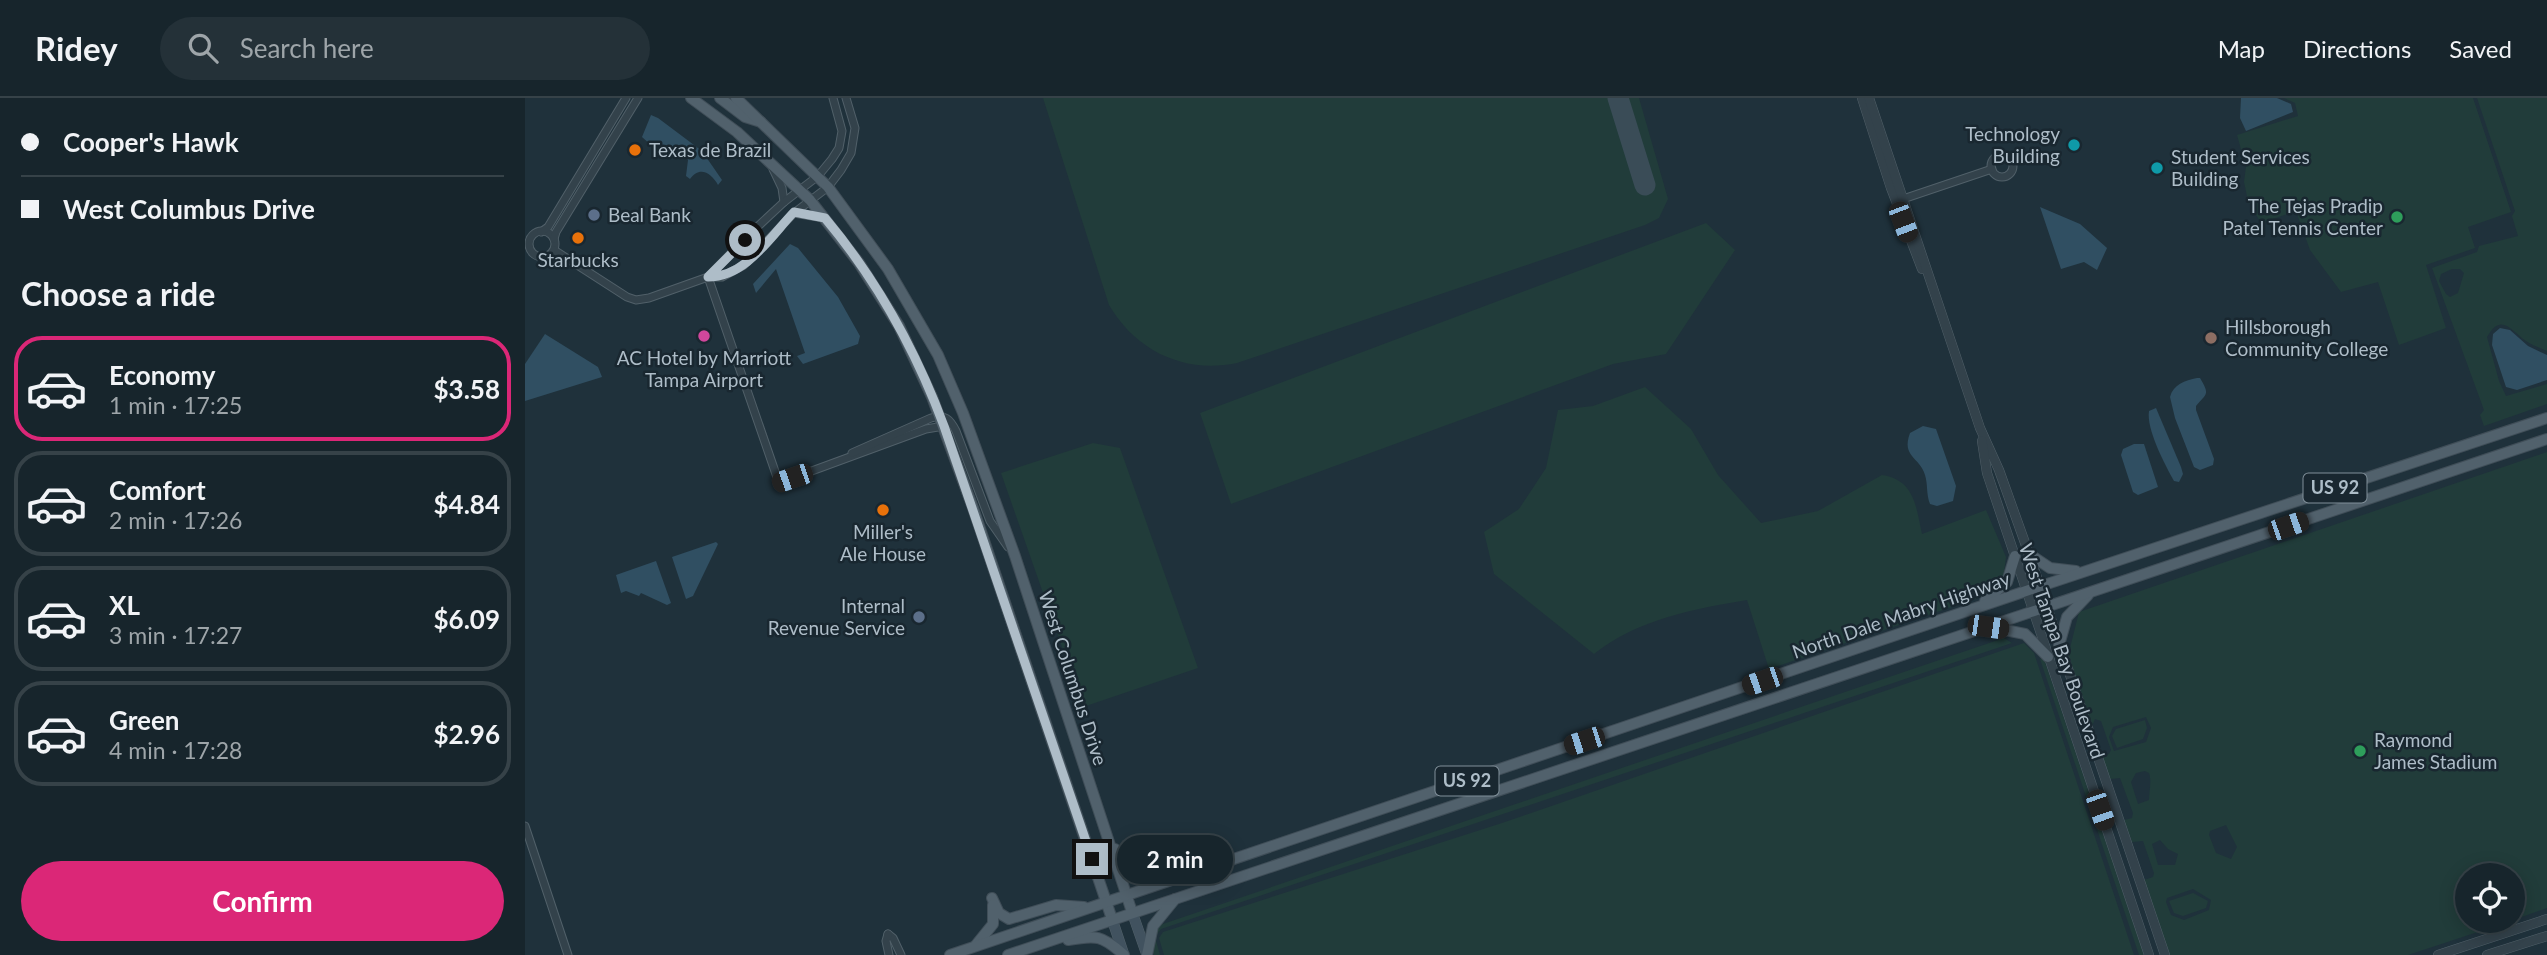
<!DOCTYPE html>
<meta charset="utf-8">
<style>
body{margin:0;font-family:Lato,sans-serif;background:#243138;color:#f1f3f6;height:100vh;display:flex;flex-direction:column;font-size:26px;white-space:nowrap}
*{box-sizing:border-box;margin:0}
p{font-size:23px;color:#9ea5a9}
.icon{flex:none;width:38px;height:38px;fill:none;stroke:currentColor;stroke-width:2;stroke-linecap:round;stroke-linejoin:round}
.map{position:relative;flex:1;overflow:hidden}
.panel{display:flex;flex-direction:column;background:#17252c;width:525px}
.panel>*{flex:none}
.banner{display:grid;align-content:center;height:154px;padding:0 21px;background:#17252c}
.tools{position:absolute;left:1930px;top:765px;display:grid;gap:14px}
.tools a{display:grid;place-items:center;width:70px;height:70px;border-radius:50%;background:#17252c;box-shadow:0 4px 18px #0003,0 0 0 2px #364248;font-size:35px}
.end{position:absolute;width:32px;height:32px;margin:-16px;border:9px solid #aebdc8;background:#111;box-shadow:0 0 0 4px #111}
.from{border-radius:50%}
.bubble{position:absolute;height:49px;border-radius:24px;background:#17252c;box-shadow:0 4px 18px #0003,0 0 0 2px #364248;font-size:23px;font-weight:700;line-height:49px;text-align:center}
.car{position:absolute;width:21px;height:42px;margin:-21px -10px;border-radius:9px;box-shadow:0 0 5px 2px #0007;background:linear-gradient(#222 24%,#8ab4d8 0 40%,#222 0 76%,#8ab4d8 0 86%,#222 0)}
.banner b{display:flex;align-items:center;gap:24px;height:66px;font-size:26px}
.banner b+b{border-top:2px solid #364248}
.banner i{width:18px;height:18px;background:#f1f3f6}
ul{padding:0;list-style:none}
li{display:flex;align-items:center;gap:21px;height:105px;margin:0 14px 10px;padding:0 7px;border:4px solid #364248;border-radius:28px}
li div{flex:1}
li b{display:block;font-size:26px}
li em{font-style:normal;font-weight:700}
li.active{border-color:#db2777}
li>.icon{width:63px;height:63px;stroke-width:1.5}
h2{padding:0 21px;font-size:32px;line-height:84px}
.cta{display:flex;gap:14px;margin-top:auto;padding:14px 21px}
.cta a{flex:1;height:80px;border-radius:42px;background:#db2777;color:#fff;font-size:28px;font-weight:700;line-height:80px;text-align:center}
header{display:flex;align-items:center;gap:42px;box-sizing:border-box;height:98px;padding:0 35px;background:#17252c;border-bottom:2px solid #364248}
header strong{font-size:33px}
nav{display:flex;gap:38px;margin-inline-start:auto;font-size:24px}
.search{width:490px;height:63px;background:#243138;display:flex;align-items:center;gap:18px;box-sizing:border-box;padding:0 24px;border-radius:38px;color:#9ea5a9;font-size:26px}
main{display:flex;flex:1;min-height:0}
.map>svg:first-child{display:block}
.green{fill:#213c3a;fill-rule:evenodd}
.water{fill:#304f62}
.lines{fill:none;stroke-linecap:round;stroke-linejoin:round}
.taxiway{stroke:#3a4c57;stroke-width:21}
.minor-casing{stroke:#516069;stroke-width:9}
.tertiary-casing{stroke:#516069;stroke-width:10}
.secondary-casing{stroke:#516069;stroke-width:11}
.primary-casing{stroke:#404e58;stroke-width:12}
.minor{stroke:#33424b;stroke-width:7}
.tertiary{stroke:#33424b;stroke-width:9}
.secondary{stroke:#41525f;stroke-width:10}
.primary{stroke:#51616c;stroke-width:10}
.route{stroke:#aebdc8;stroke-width:9}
.culture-dot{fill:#0f9aa8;stroke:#192730;stroke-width:2.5}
.food-dot{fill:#e8710a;stroke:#192730;stroke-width:2.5}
.service-dot{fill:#5c6f8a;stroke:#192730;stroke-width:2.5}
.leisure-dot{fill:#2e9e5b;stroke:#192730;stroke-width:2.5}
.hotel-dot{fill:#d1479c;stroke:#192730;stroke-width:2.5}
.education-dot{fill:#8d6e63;stroke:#192730;stroke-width:2.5}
.labels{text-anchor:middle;stroke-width:5;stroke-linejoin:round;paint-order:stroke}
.shield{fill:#192730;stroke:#81909a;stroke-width:2}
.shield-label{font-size:18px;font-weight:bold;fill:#aebdc8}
.poi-label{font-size:19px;fill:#aebdc8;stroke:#192730;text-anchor:start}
.street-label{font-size:19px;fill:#aebdc8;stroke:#192730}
</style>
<header>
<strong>Ridey</strong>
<div class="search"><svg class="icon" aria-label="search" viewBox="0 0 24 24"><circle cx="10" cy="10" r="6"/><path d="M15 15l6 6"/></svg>Search here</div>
<nav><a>Map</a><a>Directions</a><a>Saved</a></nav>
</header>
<main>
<section class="panel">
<div class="banner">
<b><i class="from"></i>Cooper's Hawk</b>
<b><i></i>West Columbus Drive</b>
</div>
<h2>Choose a ride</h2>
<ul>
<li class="active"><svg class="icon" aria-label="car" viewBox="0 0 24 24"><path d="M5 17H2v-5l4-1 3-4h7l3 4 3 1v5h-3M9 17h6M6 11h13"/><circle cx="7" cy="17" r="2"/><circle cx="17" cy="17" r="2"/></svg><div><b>Economy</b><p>1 min · 17:25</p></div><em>$3.58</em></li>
<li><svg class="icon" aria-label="car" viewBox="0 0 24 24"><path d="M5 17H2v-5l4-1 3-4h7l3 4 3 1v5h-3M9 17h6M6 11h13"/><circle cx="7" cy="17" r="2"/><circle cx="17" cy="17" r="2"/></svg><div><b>Comfort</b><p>2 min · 17:26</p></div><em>$4.84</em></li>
<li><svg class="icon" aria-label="car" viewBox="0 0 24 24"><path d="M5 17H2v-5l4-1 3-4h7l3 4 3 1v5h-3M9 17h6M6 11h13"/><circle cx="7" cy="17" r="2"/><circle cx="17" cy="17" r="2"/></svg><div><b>XL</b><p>3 min · 17:27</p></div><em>$6.09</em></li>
<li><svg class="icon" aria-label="car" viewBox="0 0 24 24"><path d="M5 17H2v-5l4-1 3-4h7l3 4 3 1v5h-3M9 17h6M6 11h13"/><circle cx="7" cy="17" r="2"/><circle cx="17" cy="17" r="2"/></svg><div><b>Green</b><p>4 min · 17:28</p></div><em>$2.96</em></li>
</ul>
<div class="cta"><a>Confirm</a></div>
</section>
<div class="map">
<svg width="2022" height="857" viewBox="0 0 2022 857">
<rect width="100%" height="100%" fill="#1f313b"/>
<!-- green -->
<g class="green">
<path d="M518,0H1085L1113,91L1127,86L1101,0H1114L1143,101L1134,120L1120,127L712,265C659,276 611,253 584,207Z"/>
<polygon points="1759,0 1948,0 1986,114 1943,129 1950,150 1901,167 1921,230 1874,247 1853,184 1816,194 1785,152 1771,113 1736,125 1723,103 1719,84 1721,69 1712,37 1773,18 1770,5"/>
<path d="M1952,0H2022V253C2015,250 2007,247 2001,243C1986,232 1976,214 1962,239L1974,283L1981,298L2022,286V306L1959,328L1955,317L1959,312L1907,170L1952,154L1954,148L1993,138L1987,118L1990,113ZM1927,171H1935L1939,175L1933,195L1925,199L1921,196L1914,183L1916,176Z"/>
<polygon points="1181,125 1210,152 1141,256 1088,266 706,406 675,315"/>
<path d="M1120,289L1166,331L1193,377L1236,425L1293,413L1357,377C1390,382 1391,409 1397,436L1461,412L1481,459L1478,482L1459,498L1244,571L1222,502C1169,511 1113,521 1069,556L969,476L959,434L994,411L1021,370L1033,312L1068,308Z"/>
<polygon points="568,345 595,350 673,570 558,609 476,375"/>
<path d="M2022,354V810L1988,822V777H1942V822L1986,823L1883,857H1645L1619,782L1628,779L1629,775L1618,743L1607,744L1599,722L1607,720L1608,715L1595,680L1585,681L1577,658L1584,656L1586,652L1576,623L1570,621L1567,628L1541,552L1545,550L1554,514ZM1621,619L1626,630L1621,644L1589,653L1584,639L1588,629ZM1620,673L1624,675C1627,684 1624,693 1624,702L1613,706L1606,684L1611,675ZM1701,727L1712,749L1706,761L1691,755L1684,737L1685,733ZM1635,742L1643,751L1653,756L1650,767H1633L1627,746ZM1668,791L1686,802L1684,812L1659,822L1646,817L1641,804L1642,800Z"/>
<polygon points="1479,540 1487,545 636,831 630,839 635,857 629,857 627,852 632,828"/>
<polygon points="1499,545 1509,555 1609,857 639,857 634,840 638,834 977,725"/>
<polygon points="1515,561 1519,561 1619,857 1614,857"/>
<polygon points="1620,622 1622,630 1618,641 1592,650 1587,638 1591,631"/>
<polygon points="1668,795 1683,803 1681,810 1658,818 1649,815 1644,803"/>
</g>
<!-- water -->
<g class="water">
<polygon points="1716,0 1752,0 1766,6 1768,14 1721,33 1715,20"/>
<path d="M126,17L133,20L177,53L197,82L193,87C187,76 175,67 165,81L161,78L163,62L161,57L151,51L136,56L117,39Z"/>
<polygon points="1515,109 1555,126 1582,150 1572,172 1559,164 1536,171"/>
<polygon points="265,146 273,150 313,199 335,238 333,246 278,266 272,258 280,255 251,171 231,195 228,186"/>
<polygon points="1975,230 1985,232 2003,248 2022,257 2022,282 1992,292 1981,289 1967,247 1968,236"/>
<polygon points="20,236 73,269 77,279 0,303 0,266"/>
<path d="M1672,280H1675C1685,297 1682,295 1671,308V312L1689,361L1688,367L1675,372L1669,369L1650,320L1645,299C1648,287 1660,282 1672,280Z"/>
<path d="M1631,310L1656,369L1658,376L1654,384L1649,383C1640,367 1621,331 1624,313Z"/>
<path d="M1398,328L1411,331L1431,388L1428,403L1412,408L1405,406C1401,396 1403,386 1400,377C1395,359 1376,359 1385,335Z"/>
<polygon points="1609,346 1619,346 1633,389 1613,397 1608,394 1596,357 1598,351"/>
<polygon points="191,444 193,446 168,498 161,501 147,459"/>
<polygon points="131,463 146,505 142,507 116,495 114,498 101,493 96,495 91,477"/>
</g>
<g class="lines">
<!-- taxiway -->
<polyline class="taxiway" points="1093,0 1120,87"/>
<!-- minor casing -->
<g class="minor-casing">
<g id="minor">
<circle cx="1477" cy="68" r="11"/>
<polyline points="248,71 257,90 259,104"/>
<polyline points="1375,102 1467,71"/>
<polyline points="269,115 299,120"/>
<circle cx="17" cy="146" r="13"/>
<polyline points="16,134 23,129 101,0"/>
<polyline points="29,141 31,134 113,0"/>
<polyline points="29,152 102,199 111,202 124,200 183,179 197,179 219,167 269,115 303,89 316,72 326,55 330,30 321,0"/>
<polyline points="183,179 254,385 401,331 419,328"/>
<polyline points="183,179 230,131 259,104 293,78 307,61 314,50 317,33 308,0"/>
<path d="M327,355L406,320C420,316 425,321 431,333L465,423L483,449"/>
<polyline points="0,728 43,857"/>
<polyline points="363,836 368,840 376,857"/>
<polyline points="363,836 361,843 364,857"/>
</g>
</g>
<!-- tertiary casing -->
<g class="tertiary-casing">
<g id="tertiary">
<polyline points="1337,0 1366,90 1397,171"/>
<polyline points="1344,0 1455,330 1474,372 1504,456 1640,857"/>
<polyline points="1457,343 1462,375 1624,857"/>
<polyline points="1913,857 2022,821"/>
<polyline points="1962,857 2022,838"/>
</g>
</g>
<!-- secondary casing -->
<g class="secondary-casing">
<g id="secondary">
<polyline points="607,814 622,857"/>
<polyline points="587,821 599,857"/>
</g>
</g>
<!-- primary casing -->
<g class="primary-casing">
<g id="primary">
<polyline points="166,0 212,34 285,102 334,165 374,228 407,299 448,410 587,821"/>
<polyline points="195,0 220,19 236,24"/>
<polyline points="211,0 303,89 363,171 413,257 438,315 490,458 607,814"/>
<polyline points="1504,456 1525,470 1551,473"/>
<polyline points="1460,503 1482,484 1490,458"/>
<polyline points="1465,529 1500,536 1523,559"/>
<polyline points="1534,547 1542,519 1563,497"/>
<polyline points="590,751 601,765 611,773 676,768"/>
<polyline points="467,800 474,815 484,821 531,807 559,809"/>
<path d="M543,842C571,837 577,837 599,857"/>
<polyline points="451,847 468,826 468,807"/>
<polyline points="425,857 1501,493 2022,320"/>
<polyline points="483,857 2022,341"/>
<polyline points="622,857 628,828 650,801"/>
</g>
</g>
<!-- minor -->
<use href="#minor" class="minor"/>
<!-- tertiary -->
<use href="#tertiary" class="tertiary"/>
<!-- secondary -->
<use href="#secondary" class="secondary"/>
<!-- primary -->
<use href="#primary" class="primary"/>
</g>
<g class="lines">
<!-- route -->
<path class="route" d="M220,142L183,179C221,179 245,139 269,114L300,120C352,182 391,253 419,328L567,761"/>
</g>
<!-- markers -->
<g class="culture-dot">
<circle cx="1549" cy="47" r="7"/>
<circle cx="1632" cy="70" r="7"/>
</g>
<g class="food-dot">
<circle cx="110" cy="52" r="7"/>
<circle cx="53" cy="140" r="7"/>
<circle cx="358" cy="412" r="7"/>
</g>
<g class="service-dot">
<circle cx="69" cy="117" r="7"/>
<circle cx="394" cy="519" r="7"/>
</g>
<g class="leisure-dot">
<circle cx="1872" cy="119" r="7"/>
<circle cx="1835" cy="653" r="7"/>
</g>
<circle class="hotel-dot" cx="179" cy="238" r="7"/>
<circle class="education-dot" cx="1686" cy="240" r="7"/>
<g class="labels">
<!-- shield labels -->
<g class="shield">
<rect x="1778.5" y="375.5" width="63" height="29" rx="5"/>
<rect x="910.5" y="668.5" width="63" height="29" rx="5"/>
</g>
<g class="shield-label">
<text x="1810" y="396">US 92</text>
<text x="942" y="689">US 92</text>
</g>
<!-- poi labels -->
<g class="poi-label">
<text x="1535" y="43" text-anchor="end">Technology<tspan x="1535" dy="22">Building</tspan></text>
<text x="124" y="59">Texas de Brazil</text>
<text x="1646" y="66">Student Services<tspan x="1646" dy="22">Building</tspan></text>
<text x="1858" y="115" text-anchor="end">The Tejas Pradip<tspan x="1858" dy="22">Patel Tennis Center</tspan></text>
<text x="83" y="124">Beal Bank</text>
<text x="53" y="169" text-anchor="middle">Starbucks</text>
<text x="1700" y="236">Hillsborough<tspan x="1700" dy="22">Community College</tspan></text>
<text x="179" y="267" text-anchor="middle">AC Hotel by Marriott<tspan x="179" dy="22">Tampa Airport</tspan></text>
<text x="358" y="441" text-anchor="middle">Miller's<tspan x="358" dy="22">Ale House</tspan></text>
<text x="380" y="515" text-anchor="end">Internal<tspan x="380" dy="22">Revenue Service</tspan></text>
<text x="1849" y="649">Raymond<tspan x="1849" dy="22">James Stadium</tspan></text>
</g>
<!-- street labels -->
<g class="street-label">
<text transform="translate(1376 517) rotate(-19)" y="7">North Dale Mabry Highway</text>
<text transform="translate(1537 553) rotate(71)" y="7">West Tampa Bay Boulevard</text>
<text transform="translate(548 580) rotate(72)" y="7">West Columbus Drive</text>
</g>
</g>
</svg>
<div class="tools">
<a><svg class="icon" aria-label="locate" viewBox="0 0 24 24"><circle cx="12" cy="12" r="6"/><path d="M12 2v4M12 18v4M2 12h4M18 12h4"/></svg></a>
</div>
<i class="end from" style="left:220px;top:142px"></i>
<i class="end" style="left:567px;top:761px"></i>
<div class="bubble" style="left:592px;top:737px;width:116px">2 min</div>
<i class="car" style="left:1378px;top:124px;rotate:159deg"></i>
<i class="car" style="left:267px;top:380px;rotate:251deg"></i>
<i class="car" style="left:1763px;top:428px;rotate:71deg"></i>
<i class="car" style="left:1463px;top:529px;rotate:98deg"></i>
<i class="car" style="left:1237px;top:583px;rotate:251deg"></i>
<i class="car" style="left:1059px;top:643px;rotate:252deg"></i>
<i class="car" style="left:1575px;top:712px;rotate:161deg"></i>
</div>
</main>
